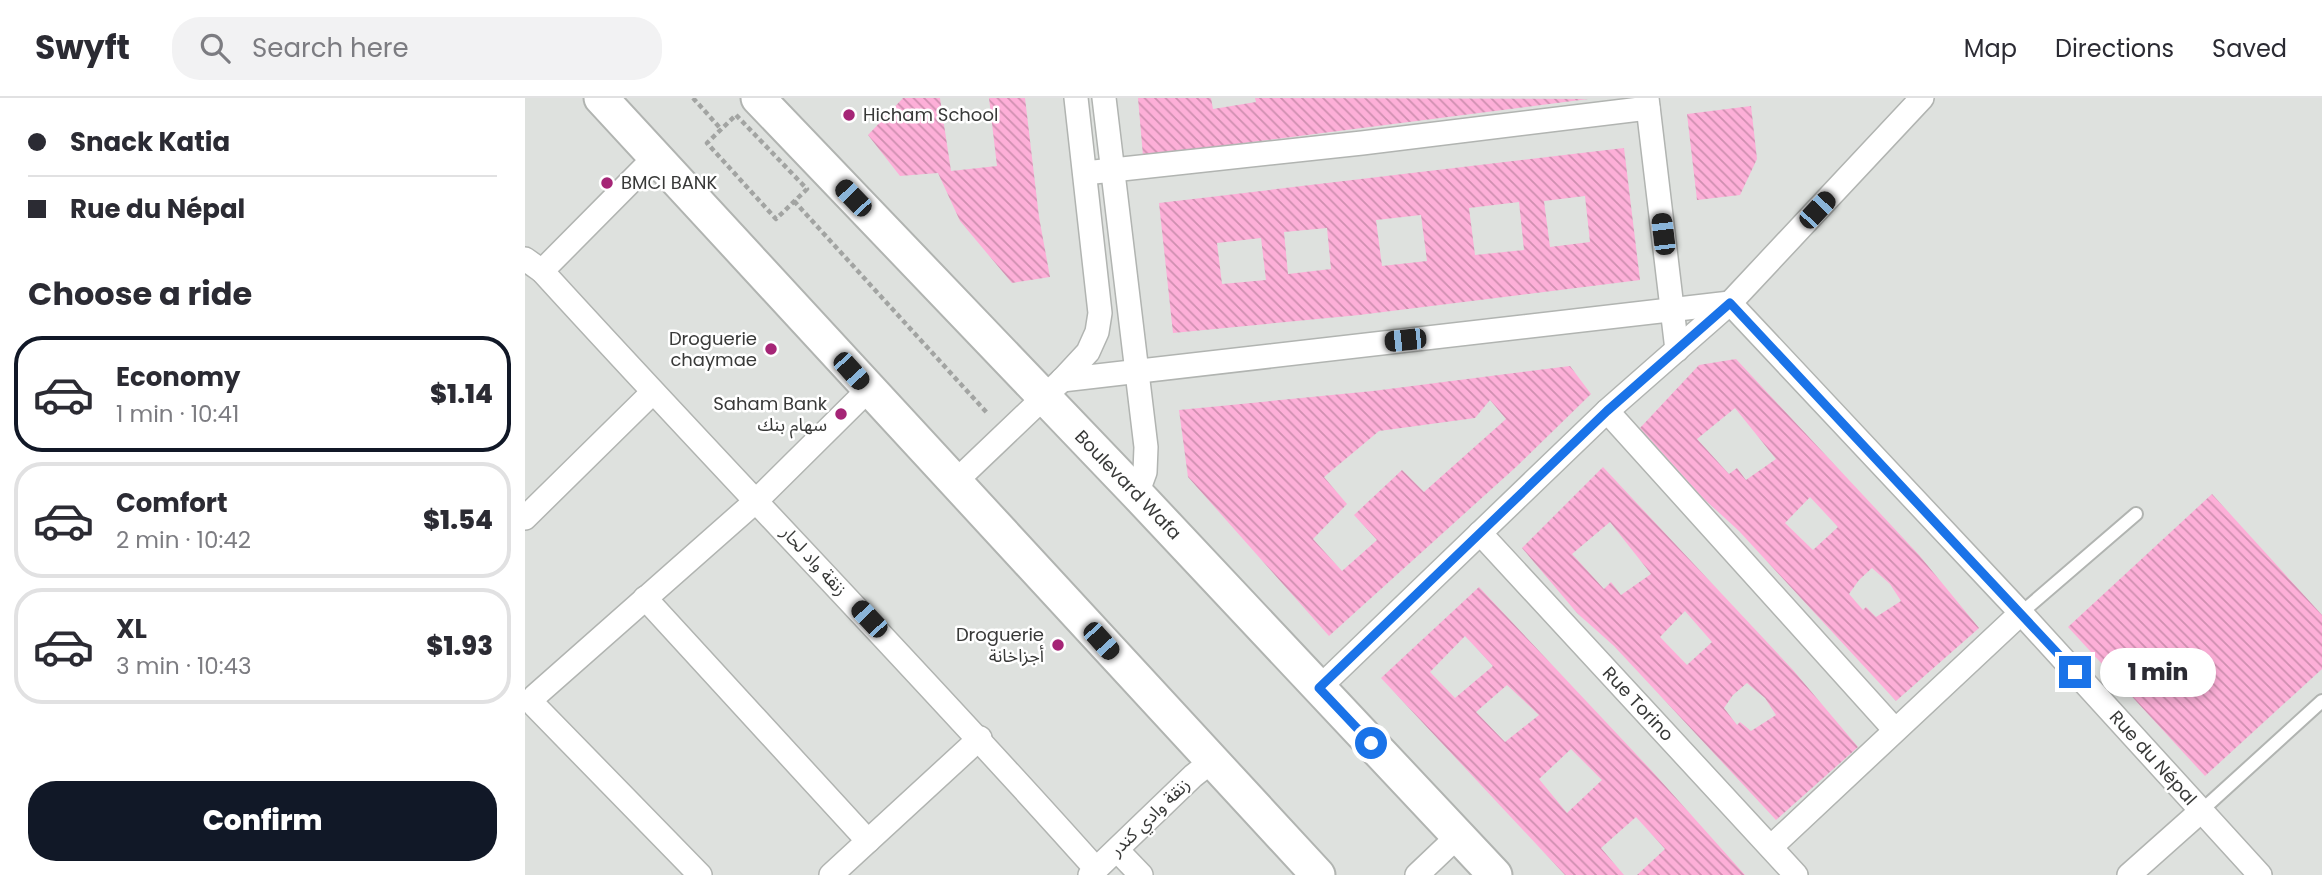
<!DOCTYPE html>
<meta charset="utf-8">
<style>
body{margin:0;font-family:Poppins,"Noto Sans Arabic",sans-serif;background:#f2f2f3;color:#2b2b33;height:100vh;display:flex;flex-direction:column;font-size:26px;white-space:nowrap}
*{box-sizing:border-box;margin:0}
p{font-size:23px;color:#7c7c81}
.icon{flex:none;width:38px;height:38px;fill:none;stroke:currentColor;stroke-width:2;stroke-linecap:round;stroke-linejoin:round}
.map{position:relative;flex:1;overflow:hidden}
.drawer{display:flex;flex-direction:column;background:#fff;width:525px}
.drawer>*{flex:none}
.guide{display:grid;align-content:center;height:154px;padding:0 28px;background:#fff}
.end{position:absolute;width:32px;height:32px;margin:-16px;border:9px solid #1a73e8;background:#fff;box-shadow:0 0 0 4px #fff}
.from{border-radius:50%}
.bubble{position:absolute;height:49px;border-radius:24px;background:#fff;box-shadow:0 4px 10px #0003;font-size:23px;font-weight:800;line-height:49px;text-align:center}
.car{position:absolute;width:21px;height:42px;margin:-21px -10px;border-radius:9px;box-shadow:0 0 5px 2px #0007;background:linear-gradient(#222 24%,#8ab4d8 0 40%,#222 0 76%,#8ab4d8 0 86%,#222 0)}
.guide b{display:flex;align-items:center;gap:24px;height:66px;font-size:26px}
.guide b+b{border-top:2px solid #e1e1e2}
.guide i{width:18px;height:18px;background:#2b2b33}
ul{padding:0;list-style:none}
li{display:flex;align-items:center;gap:21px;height:116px;margin:0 14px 10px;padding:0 14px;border:4px solid #e1e1e2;border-radius:28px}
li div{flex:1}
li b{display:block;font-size:26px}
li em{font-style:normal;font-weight:800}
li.on{border-color:#111827}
li>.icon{width:63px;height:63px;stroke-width:1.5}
h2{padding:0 28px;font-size:32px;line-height:84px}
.cta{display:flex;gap:14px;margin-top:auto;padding:14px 28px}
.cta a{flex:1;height:80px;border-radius:28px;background:#111827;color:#fff;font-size:28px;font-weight:800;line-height:80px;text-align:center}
header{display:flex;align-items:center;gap:42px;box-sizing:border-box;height:98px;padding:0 35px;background:#fff;border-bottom:2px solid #e1e1e2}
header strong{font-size:33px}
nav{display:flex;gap:38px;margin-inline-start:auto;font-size:24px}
.search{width:490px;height:63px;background:#f2f2f3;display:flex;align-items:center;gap:18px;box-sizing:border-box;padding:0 24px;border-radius:28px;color:#7c7c81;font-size:26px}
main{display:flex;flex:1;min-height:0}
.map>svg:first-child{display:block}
.building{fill:url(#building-back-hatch);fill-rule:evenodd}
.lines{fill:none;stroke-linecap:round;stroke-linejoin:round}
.lane-casing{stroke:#b1b4b1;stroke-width:16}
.street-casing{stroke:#b1b4b1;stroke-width:26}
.secondary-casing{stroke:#b1b4b1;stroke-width:37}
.path{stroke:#a2a4a2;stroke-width:4.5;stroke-dasharray:5 3.5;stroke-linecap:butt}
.lane{stroke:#fff;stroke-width:12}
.street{stroke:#fff;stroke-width:23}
.secondary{stroke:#fff;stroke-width:33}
.route{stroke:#1a73e8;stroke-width:9}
.poi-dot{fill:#a52576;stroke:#fff;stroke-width:2.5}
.labels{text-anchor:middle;stroke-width:5;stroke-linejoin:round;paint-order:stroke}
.poi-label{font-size:18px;fill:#383938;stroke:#fff;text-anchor:end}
.street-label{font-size:18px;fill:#383938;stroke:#fff}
</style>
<header>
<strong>Swyft</strong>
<div class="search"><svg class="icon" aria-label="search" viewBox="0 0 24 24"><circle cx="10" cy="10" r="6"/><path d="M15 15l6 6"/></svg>Search here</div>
<nav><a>Map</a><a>Directions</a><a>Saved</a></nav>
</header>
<main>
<section class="drawer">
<div class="guide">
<b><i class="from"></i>Snack Katia</b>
<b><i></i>Rue du Népal</b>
</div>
<h2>Choose a ride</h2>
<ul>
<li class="on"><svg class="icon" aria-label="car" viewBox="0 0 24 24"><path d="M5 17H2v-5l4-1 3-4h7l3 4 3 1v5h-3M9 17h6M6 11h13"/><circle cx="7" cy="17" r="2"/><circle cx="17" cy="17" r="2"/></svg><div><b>Economy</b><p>1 min · 10:41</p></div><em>$1.14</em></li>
<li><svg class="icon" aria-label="car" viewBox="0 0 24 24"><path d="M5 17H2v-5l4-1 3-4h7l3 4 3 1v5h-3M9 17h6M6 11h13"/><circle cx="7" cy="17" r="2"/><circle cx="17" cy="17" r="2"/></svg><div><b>Comfort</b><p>2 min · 10:42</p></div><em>$1.54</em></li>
<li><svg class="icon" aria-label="car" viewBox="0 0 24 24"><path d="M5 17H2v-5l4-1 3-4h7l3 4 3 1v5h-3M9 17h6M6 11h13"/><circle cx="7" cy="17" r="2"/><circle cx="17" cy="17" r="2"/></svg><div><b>XL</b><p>3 min · 10:43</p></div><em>$1.93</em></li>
</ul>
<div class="cta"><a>Confirm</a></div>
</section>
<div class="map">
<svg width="1797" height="777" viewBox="0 0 1797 777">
<defs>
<pattern id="building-back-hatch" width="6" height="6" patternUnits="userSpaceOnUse" patternTransform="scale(1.75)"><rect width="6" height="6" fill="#fdafd8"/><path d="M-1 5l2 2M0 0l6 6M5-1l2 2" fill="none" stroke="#ce8fb0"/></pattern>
</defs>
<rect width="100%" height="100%" fill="#dee1de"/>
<!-- building -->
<g class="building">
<polygon points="378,0 415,0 426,73 472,68 464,0 500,0 514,119 525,179 487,185 435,123 413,75 375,78 343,37"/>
<polygon points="613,0 686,0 688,11 731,4 730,0 1063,1 618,58"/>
<polygon points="1226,8 1232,61 1215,97 1172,102 1162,16"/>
<path d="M1099,50L1115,182L834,217L648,235L634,105ZM1060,98L1065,144L1025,149L1019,103ZM994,104L999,152L950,157L944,110ZM896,117L902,163L857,168L851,122ZM802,130L806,171L763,176L759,134ZM736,140L741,182L697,186L692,145Z"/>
<path d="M1211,261L1394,457L1454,530L1371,603L1214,433L1178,400L1115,330L1174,267ZM1210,310L1251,361L1221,382L1212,370L1204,376L1172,341ZM1285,399L1313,429L1288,452L1260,425ZM1347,470L1365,486L1376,503L1351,519L1341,509L1338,512L1324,496L1334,482Z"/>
<path d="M1045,268L1066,296L991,369L804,538L663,379L654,312L848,293ZM965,302L981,321L899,394L877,372L829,417L852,442L817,473L788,441L822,406L799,379L854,333L950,320Z"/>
<path d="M1078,369L1268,572L1333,649L1251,722L1089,548L1052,515L997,450ZM1085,424L1126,476L1096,497L1086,484L1079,491L1047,456ZM1160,513L1187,544L1162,567L1135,539ZM1222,585L1240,600L1251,617L1226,633L1215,624L1212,627L1199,610L1208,597Z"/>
<polygon points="1687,396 1797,517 1797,571 1680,678 1543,529"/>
<path d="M954,489L1126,672L1220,777H1112L1140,751L1111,719L1076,750L1099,777H1040L856,580ZM940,538L968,568L930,600L905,574ZM982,587L1014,617L980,644L951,614ZM1046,651L1077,682L1042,715L1014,681Z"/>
</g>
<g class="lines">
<!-- lane casing -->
<g class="lane-casing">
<g id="lane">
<polyline points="1496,515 1611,416"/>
<polyline points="1676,713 1797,603"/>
</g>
</g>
<!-- street casing -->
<g class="street-casing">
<g id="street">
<polyline points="579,0 621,349 620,374 612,396"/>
<polyline points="1122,0 1152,252"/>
<polyline points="560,75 837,45 1123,10"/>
<path d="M0,161L17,173C200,374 390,568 571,771"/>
<polyline points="17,173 130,59"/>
<polyline points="537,282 1205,205 1496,515 1735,777"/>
<polyline points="1082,313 1370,632"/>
<polyline points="430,384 537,282 563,254 572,234 575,215 551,0"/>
<polyline points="0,420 128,294"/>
<polyline points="955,435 1271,777"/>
<polyline points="120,500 343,743"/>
<polyline points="794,590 1082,313 1205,205 1397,0"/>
<polyline points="1246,749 1496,515"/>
<polyline points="592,752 616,777"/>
<polyline points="175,777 10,608 9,603 10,598 232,402 343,292"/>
<polyline points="306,777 455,640"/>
<polyline points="565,777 668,678 687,663"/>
<polyline points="892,777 933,738"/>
<polyline points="1604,777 1676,713"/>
</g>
</g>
<!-- secondary casing -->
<g class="secondary-casing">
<g id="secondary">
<polyline points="76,0 793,777"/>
<polyline points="233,0 612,396 970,777"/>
</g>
</g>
<!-- path -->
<g class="path">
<polyline points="168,0 196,31"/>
<polygon points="211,17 282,91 251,121 182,45"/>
<polyline points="269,103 463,316"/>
</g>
<!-- lane -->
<use href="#lane" class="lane"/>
<!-- street -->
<use href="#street" class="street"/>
<!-- secondary -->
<use href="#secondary" class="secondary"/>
</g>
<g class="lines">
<!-- route -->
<polyline class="route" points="846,645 794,590 1082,313 1205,205 1550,574"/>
</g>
<!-- markers -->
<g class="poi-dot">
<circle cx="324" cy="17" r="7"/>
<circle cx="82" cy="85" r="7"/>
<circle cx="246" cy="251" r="7"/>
<circle cx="316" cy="316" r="7"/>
<circle cx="533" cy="547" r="7"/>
</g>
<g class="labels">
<!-- poi labels -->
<g class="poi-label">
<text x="338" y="23" text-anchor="start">Hicham School</text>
<text x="96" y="91" text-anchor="start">BMCI BANK</text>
<text x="232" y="247">Droguerie<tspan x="232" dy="21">chaymae</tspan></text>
<text x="302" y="312">Saham Bank<tspan x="302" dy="21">سهام بنك</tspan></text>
<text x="519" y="543">Droguerie<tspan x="519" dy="21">أجزاخانة</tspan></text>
</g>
<!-- street labels -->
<g class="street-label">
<text transform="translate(603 387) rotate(46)" y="6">Boulevard Wafa</text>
<text transform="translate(289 463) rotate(47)" y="6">زنقة واد لحار</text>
<text transform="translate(1113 606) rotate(47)" y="6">Rue Torino</text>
<text transform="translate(1628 660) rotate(48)" y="6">Rue du Népal</text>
<text transform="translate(625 719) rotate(-44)" y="6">زنقة وادي كندر</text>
</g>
</g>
</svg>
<i class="end from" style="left:846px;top:645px"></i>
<i class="end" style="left:1550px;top:574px"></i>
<div class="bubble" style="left:1575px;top:550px;width:116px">1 min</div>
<i class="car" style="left:328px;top:100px;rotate:316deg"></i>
<i class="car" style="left:1292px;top:112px;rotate:43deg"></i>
<i class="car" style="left:1138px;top:136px;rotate:353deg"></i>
<i class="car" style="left:880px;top:242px;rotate:264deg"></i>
<i class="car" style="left:326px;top:273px;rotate:138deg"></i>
<i class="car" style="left:344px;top:521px;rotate:317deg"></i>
<i class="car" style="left:576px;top:543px;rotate:138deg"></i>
</div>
</main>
